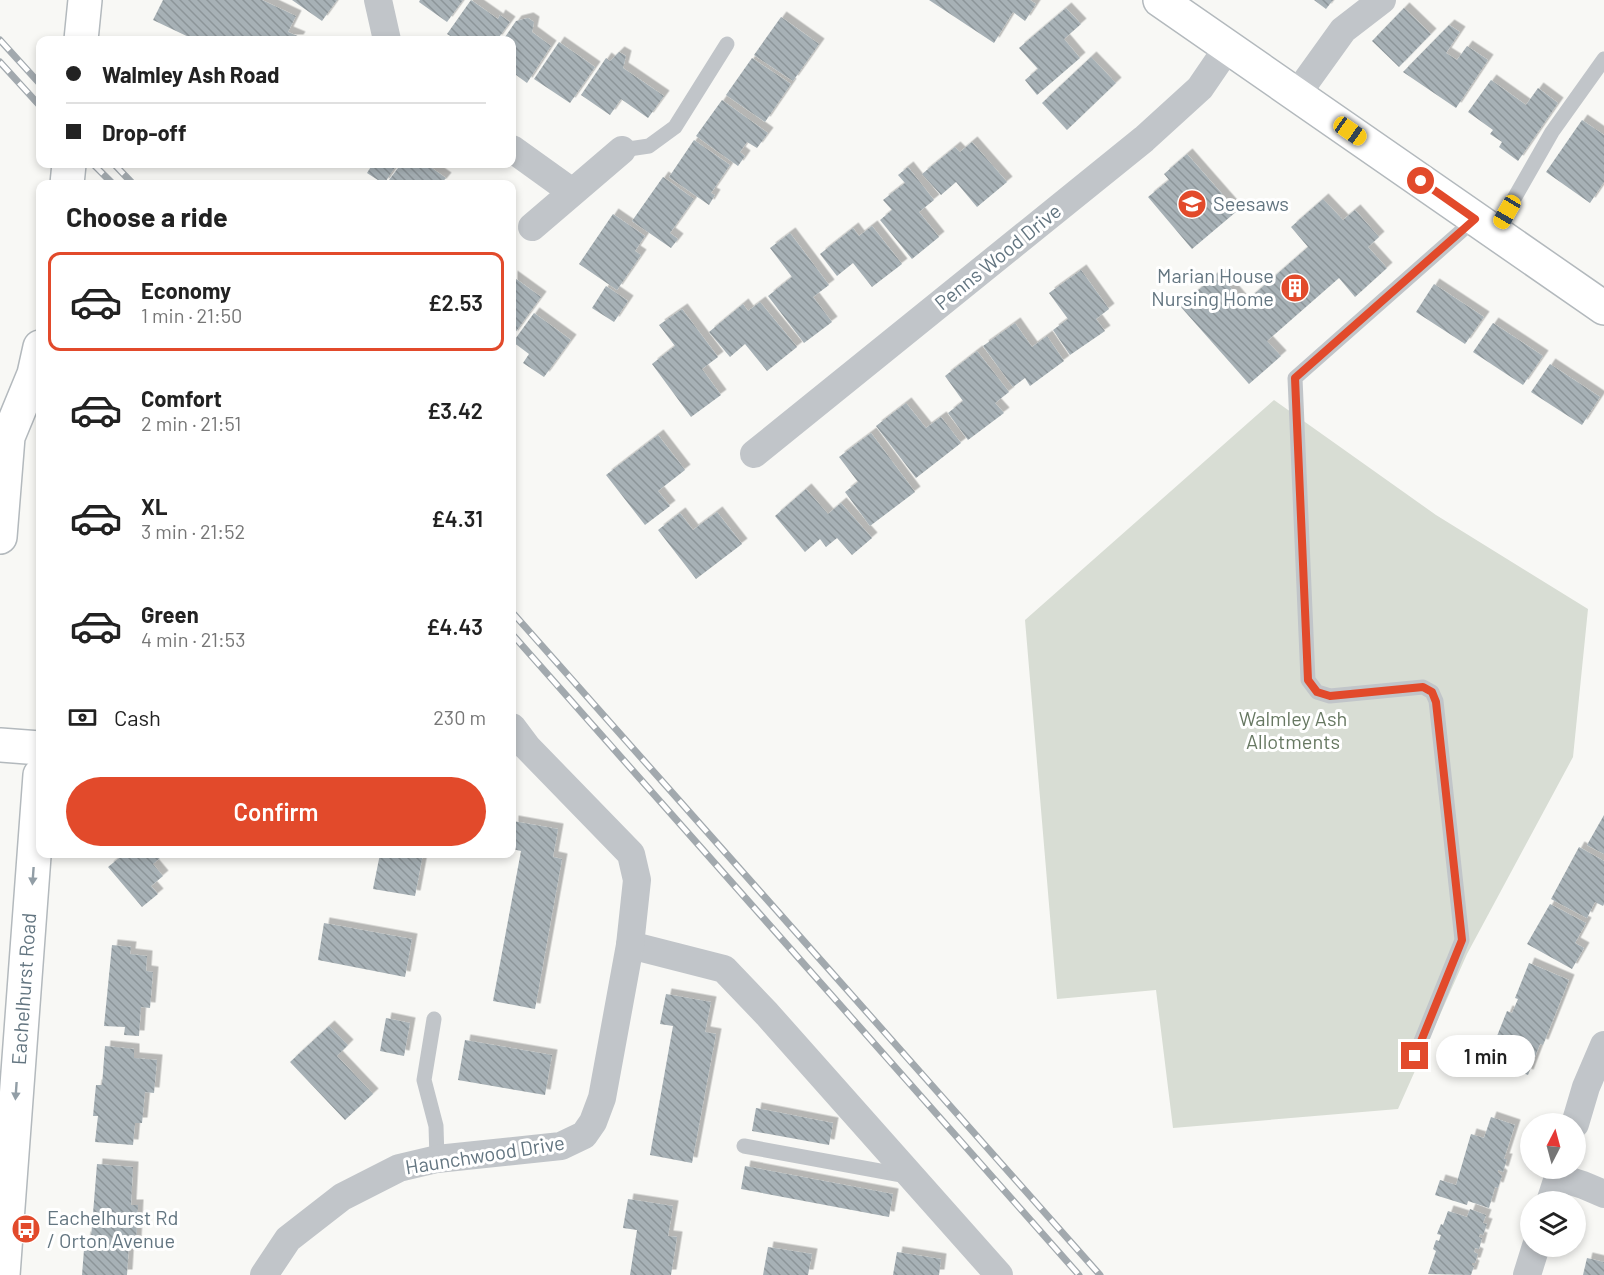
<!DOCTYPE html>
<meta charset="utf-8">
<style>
body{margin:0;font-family:Barlow,sans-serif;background:#f6f6f6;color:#222;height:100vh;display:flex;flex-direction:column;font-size:22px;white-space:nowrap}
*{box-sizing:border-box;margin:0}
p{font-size:20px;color:#767676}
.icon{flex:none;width:33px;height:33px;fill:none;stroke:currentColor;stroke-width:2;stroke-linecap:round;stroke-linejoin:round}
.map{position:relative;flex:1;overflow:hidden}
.side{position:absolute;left:36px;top:180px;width:480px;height:678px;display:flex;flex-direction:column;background:#fff;border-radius:12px;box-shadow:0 3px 9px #0003}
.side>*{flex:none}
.guide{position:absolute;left:36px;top:36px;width:480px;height:132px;border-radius:12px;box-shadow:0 3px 9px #0003;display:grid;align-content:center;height:132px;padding:0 30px;background:#fff}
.needle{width:39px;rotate:6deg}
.controls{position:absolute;left:1520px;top:1113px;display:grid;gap:12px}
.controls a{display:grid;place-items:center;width:66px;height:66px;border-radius:50%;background:#fff;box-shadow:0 3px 9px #0003;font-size:30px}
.end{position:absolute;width:27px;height:27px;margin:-14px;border:8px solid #e24a2b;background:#fff;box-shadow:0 0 0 3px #fff}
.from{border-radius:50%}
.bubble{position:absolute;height:42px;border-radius:21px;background:#fff;box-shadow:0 3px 9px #0003;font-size:20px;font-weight:600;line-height:42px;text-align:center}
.car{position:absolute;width:18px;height:36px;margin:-18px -9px;border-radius:8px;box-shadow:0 0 4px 2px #0007;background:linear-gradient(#f5c518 24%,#345 0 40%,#f5c518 0 76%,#345 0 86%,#f5c518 0)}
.guide b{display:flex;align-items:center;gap:21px;height:57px;font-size:22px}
.guide b+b{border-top:2px solid #e0e0e0}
.guide i{width:15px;height:15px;background:#222}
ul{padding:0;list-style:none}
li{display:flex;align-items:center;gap:18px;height:99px;margin:0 12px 9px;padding:0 18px;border:3px solid transparent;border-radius:12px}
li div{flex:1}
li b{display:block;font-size:22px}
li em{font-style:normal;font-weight:600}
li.current{border-color:#e24a2b}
li>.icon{width:54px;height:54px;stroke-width:1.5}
h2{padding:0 30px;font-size:27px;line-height:72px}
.pay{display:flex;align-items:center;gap:15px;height:66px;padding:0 30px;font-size:22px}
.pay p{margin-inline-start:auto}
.primary-button{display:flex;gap:12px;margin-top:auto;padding:12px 30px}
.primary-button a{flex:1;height:69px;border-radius:36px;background:#e24a2b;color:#fff;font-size:24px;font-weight:600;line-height:69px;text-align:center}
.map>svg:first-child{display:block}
.garden{fill:#d8ddd4}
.building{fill:url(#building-back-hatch);filter:url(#shadow)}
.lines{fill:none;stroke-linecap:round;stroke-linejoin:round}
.secondary-casing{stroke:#b3b9bd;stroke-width:36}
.lane{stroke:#c1c5c9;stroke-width:15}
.street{stroke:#c1c5c9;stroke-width:28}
.secondary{stroke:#fff;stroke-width:33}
.rail-casing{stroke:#a2a9ae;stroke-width:7}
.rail{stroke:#fff;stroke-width:4.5;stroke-dasharray:14;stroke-linecap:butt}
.oneway{fill:#929ea6}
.route{stroke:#e24a2b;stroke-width:8}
.labels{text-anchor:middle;stroke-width:6;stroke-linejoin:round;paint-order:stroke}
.poi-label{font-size:20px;fill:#637580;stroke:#fff;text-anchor:start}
.street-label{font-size:20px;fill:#637580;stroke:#fff}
.park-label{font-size:20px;fill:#677862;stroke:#fff}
</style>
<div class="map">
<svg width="1604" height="1275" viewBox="0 0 1604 1275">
<defs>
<pattern id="building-back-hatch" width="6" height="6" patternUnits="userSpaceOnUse" patternTransform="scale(1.5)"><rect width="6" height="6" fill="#a7b1b6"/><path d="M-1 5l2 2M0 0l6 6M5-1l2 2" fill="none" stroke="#8c9599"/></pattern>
<filter id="shadow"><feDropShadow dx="5.5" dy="-5.5" stdDeviation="0" flood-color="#0004"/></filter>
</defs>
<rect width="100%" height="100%" fill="#f8f8f5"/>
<!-- garden -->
<polygon class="garden" points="1274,400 1436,515 1588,609 1573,757 1467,954 1398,1109 1173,1128 1156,990 1057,999 1025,620"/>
<!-- building -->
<g class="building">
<polygon points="163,0 262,0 296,16 288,32 300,37 298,40 195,40 153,20"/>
<polygon points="292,0 337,0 322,21"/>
<polygon points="420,0 463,0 447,22 419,2"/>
<polygon points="471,0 498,19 500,15 510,22 497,40 457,40 447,34"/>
<polygon points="929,0 1030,0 1036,4 1025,21 1013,12 994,43"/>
<polygon points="1314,0 1333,0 1326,9"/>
<polygon points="1066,8 1081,24 1064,39 1080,58 1037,95 1025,80 1038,69 1019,48"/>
<polygon points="1404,8 1431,34 1399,67 1372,41"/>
<polygon points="781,17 819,44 793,81 754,55"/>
<polygon points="528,18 534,22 532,32 551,46 527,83 512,72 512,40 503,40 516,21"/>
<polygon points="1449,25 1460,32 1446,53 1457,60 1467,46 1488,60 1456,108 1403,72"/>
<polygon points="559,42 595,67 570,103 534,79"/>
<polygon points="619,52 626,56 623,68 664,96 648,118 621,99 610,115 581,95 606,58 610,61"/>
<polygon points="1091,57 1116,83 1067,130 1042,103"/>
<polygon points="752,58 791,84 765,122 726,95"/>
<polygon points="1491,80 1526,105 1538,88 1558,103 1518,161 1499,147 1502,142 1490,134 1493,130 1468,112"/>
<polygon points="722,100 768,133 757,148 747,142 740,152 745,156 738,166 696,136"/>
<polygon points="1582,120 1604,135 1604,182 1590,203 1546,172"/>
<polygon points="694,140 730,165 711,193 715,195 709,205 669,177"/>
<polygon points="972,142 1007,182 977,207 956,182 941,195 922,174 955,147 960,152"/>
<polygon points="1187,154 1237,211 1192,249 1148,197 1169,180 1164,174"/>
<polygon points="369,164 397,164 384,184 367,173 372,165"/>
<polygon points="401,164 426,164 446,178 441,184 386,184"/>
<polygon points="908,167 934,200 919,212 939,237 912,259 880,220 892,210 883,200 905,183 898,175"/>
<polygon points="663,177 694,199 670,233 678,239 671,248 632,221"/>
<polygon points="1323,199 1343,220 1355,210 1379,237 1368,247 1387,268 1355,297 1339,278 1267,341 1281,356 1249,384 1180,306 1218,273 1244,303 1308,247 1291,227"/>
<polygon points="613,214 645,236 635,251 641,255 617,290 579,264"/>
<polygon points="872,226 902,264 872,287 853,263 837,276 820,254 853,228 859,236"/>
<polygon points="790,233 829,285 813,297 832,322 804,343 768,296 792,277 770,248"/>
<polygon points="1081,270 1109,309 1096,319 1105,331 1070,355 1053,330 1068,319 1049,293"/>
<polygon points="512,276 541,297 512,337"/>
<polygon points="1434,284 1484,317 1465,344 1416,312"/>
<polygon points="606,286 628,301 614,322 592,308"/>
<polygon points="760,302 797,347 767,371 745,344 730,357 709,332 743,304 748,311"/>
<polygon points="682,309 718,357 702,369 721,395 691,417 652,364 675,346 659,325"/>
<polygon points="534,313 571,340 544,377 523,363 529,354 513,342"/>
<polygon points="1015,323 1032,347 1047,336 1064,361 1030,386 1025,378 1013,387 983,346"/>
<polygon points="1493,323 1543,356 1523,385 1473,352"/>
<polygon points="977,351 1009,392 995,403 1004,413 968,440 948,413 963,401 945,376"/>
<polygon points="1550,364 1600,397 1582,425 1531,392"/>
<polygon points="906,403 926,428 941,417 961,443 916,478 876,426"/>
<polygon points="871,433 915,492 870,526 845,492 858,482 839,457"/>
<polygon points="658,435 685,470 658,491 670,506 645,525 606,475"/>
<polygon points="806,489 828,514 841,503 872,538 852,555 837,538 826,547 820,539 805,552 775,516"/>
<polygon points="717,512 742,544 696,579 658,530 680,513 693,530"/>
<polygon points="1604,815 1604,854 1587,845"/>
<polygon points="513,821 558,829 553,857 562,859 535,1009 493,1001 521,851 512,849"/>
<polygon points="1579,847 1604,861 1604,904 1603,906 1595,902 1587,918 1551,899"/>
<polygon points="124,854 162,854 163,855 153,864 163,876 151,886 158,894 142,907 108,867"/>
<polygon points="380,854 423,854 415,896 373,889"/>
<polygon points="1550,904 1586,923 1575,943 1584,948 1572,969 1527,944"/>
<polygon points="324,923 412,939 405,977 318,960"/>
<polygon points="112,945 131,947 130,954 147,956 146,971 153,972 150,1008 141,1007 139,1036 124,1035 125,1027 104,1026"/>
<polygon points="1529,963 1569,980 1543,1045 1540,1044 1528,1075 1491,1061 1500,1037 1497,1036 1507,1011 1512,1013 1518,999 1515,998"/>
<polygon points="666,994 711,1002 705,1032 716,1034 692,1163 650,1155 673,1026 660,1024"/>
<polygon points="386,1018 410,1023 404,1056 380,1051"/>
<polygon points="329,1026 348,1045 337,1056 373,1094 345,1120 290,1062"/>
<polygon points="465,1040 552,1055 545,1095 458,1080"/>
<polygon points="105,1046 134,1049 134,1058 157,1060 154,1093 145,1092 142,1123 135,1123 133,1145 95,1142 98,1116 93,1116 96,1085 102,1085"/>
<polygon points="756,1108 833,1123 829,1145 752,1131"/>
<polygon points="1491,1117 1515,1125 1504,1159 1507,1159 1503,1172 1498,1170 1498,1172 1502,1176 1498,1188 1495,1187 1489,1208 1468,1201 1467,1205 1435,1195 1440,1180 1456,1185 1471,1134 1484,1138"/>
<polygon points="97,1164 133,1167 131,1205 138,1205 136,1244 129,1243 127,1275 82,1275 85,1237 91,1238"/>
<polygon points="745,1166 893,1194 889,1217 741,1189"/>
<polygon points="628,1199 673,1206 668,1236 677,1237 671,1275 630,1275 637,1230 623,1228"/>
<polygon points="1470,1209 1486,1215 1483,1223 1487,1224 1483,1235 1480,1234 1479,1237 1482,1238 1479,1249 1475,1248 1474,1252 1478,1254 1475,1263 1472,1263 1472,1265 1474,1266 1471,1275 1428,1274 1436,1251 1433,1249 1436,1240 1439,1241 1441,1235 1437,1234 1441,1224 1443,1225 1448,1211 1467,1217"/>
<polygon points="768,1247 812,1254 808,1275 763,1275"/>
<polygon points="897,1252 941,1259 939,1275 893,1275"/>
<polygon points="1587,1258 1604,1262 1604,1275 1583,1275"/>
</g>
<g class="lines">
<!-- secondary casing -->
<g class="secondary-casing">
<g id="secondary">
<polyline points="1160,0 1604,308"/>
<polyline points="81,40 85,0"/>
<polyline points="67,184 69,164"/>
<polyline points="0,537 8,437 34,374 40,347"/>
<polyline points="0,745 40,748"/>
<polyline points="3,1275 40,775"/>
</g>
</g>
<!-- lane -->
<g class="lane">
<polyline points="622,150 649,146 675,127 727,44"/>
<polyline points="1495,232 1552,132 1604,59"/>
<polyline points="434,1019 424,1080 436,1126 437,1159"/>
<polyline points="1415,1056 1462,940 1436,701 1432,692 1423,687 1330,696 1317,692 1308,680 1295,378 1475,219"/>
<polyline points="744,1146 907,1176"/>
</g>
<!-- street -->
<g class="street">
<polyline points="378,0 387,40"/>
<polyline points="1297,94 1343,30 1382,0"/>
<polyline points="512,149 572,192"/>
<polyline points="532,227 622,150"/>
<polyline points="754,454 1144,139 1200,88 1228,47"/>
<polyline points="630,945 724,969 767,1014 999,1275"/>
<polyline points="1575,1124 1586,1087 1604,1045"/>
<polyline points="1558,1177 1583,1185 1604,1194"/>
<polyline points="1550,1202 1561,1168"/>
<polyline points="264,1275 288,1239 342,1197 399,1168 437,1159 561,1146 584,1135 593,1122 602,1098 630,945 637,880 631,854 527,747 512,727"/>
<polyline points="1527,1275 1536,1246"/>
</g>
<!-- secondary -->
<use href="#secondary" class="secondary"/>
<!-- rail casing -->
<g class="rail-casing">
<g id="rail">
<polyline points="0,40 40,84"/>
<polyline points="0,62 40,106"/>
<polyline points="93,164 113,184"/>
<polyline points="114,164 133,184"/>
<polyline points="512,612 1100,1275"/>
<polyline points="512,634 1079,1275"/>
</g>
</g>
<!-- rail -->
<use href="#rail" class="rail"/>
</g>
<!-- one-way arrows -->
<defs><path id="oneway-solid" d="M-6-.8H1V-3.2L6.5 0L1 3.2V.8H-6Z" transform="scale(1.5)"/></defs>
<g class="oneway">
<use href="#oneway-solid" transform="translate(33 876) rotate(94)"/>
<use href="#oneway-solid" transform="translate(16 1091) rotate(94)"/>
</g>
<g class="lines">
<!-- route -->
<polyline class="route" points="1415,1056 1462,940 1436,702 1432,692 1423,687 1330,696 1317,692 1308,680 1295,378 1475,219 1421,181"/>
</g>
<!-- icons -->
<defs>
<g id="school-disc" transform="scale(1.5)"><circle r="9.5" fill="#e24a2b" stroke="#fff"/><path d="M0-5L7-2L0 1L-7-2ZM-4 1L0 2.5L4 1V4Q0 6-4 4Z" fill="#fff"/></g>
<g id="building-disc" transform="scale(1.5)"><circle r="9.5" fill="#e24a2b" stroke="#fff"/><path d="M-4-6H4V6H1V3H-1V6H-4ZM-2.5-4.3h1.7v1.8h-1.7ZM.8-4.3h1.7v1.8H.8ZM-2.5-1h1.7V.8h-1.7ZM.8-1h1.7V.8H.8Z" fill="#fff"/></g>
<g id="bus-disc" transform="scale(1.5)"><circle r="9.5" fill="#e24a2b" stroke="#fff"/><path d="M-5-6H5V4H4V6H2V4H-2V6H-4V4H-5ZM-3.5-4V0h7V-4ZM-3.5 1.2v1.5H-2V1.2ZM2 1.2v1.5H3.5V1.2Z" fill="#fff"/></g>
</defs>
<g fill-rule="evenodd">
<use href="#school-disc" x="1192" y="204"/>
<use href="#building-disc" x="1295" y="288"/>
<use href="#bus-disc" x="26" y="1229"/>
</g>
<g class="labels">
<!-- poi labels -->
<g class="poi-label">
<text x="1213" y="211">Seesaws</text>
<text x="1274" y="283" text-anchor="end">Marian House<tspan x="1274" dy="23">Nursing Home</tspan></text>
<text x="47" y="1225">Eachelhurst Rd<tspan x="47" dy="23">/ Orton Avenue</tspan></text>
</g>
<!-- street labels -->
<g class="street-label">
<text transform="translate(998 257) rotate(-39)" y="7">Penns Wood Drive</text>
<text transform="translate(24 989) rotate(-86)" y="7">Eachelhurst Road</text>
<text transform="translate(485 1155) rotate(-9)" y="7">Haunchwood Drive</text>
</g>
<!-- park labels -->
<g class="park-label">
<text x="1293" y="726">Walmley Ash<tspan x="1293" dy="23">Allotments</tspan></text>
</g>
</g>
</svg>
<div class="controls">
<a><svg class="needle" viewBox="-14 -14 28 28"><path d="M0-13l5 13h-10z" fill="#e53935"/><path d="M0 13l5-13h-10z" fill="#767676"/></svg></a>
<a><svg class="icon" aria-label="layers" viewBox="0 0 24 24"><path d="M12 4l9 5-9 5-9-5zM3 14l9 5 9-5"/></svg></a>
</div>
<i class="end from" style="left:1421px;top:181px"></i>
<i class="end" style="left:1415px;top:1056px"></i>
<div class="bubble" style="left:1436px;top:1035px;width:99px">1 min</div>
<i class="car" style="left:1350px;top:131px;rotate:125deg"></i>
<i class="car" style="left:1507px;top:212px;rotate:210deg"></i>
<div class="guide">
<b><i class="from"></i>Walmley Ash Road</b>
<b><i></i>Drop-off</b>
</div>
<section class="side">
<h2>Choose a ride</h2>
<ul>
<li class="current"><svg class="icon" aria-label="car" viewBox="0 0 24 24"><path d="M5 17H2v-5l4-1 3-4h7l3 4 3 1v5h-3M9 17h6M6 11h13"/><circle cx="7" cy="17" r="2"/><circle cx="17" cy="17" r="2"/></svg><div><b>Economy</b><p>1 min · 21:50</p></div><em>£2.53</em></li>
<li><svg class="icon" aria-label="car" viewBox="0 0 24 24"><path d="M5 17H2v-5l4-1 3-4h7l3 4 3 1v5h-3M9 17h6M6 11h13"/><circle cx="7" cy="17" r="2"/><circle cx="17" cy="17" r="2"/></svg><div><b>Comfort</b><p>2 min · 21:51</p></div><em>£3.42</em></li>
<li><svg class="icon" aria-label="car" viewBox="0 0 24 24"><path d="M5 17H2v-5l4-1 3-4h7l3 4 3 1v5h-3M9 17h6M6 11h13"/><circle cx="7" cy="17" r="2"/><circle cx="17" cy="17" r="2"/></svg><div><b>XL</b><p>3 min · 21:52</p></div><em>£4.31</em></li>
<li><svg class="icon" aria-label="car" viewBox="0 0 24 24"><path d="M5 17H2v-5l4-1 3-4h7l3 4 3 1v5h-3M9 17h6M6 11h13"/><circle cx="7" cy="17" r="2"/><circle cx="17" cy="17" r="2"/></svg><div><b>Green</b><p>4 min · 21:53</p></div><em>£4.43</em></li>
</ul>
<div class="pay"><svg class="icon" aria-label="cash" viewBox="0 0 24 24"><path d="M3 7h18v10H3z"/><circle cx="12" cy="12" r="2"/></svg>Cash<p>230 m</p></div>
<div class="primary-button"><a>Confirm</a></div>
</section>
</div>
